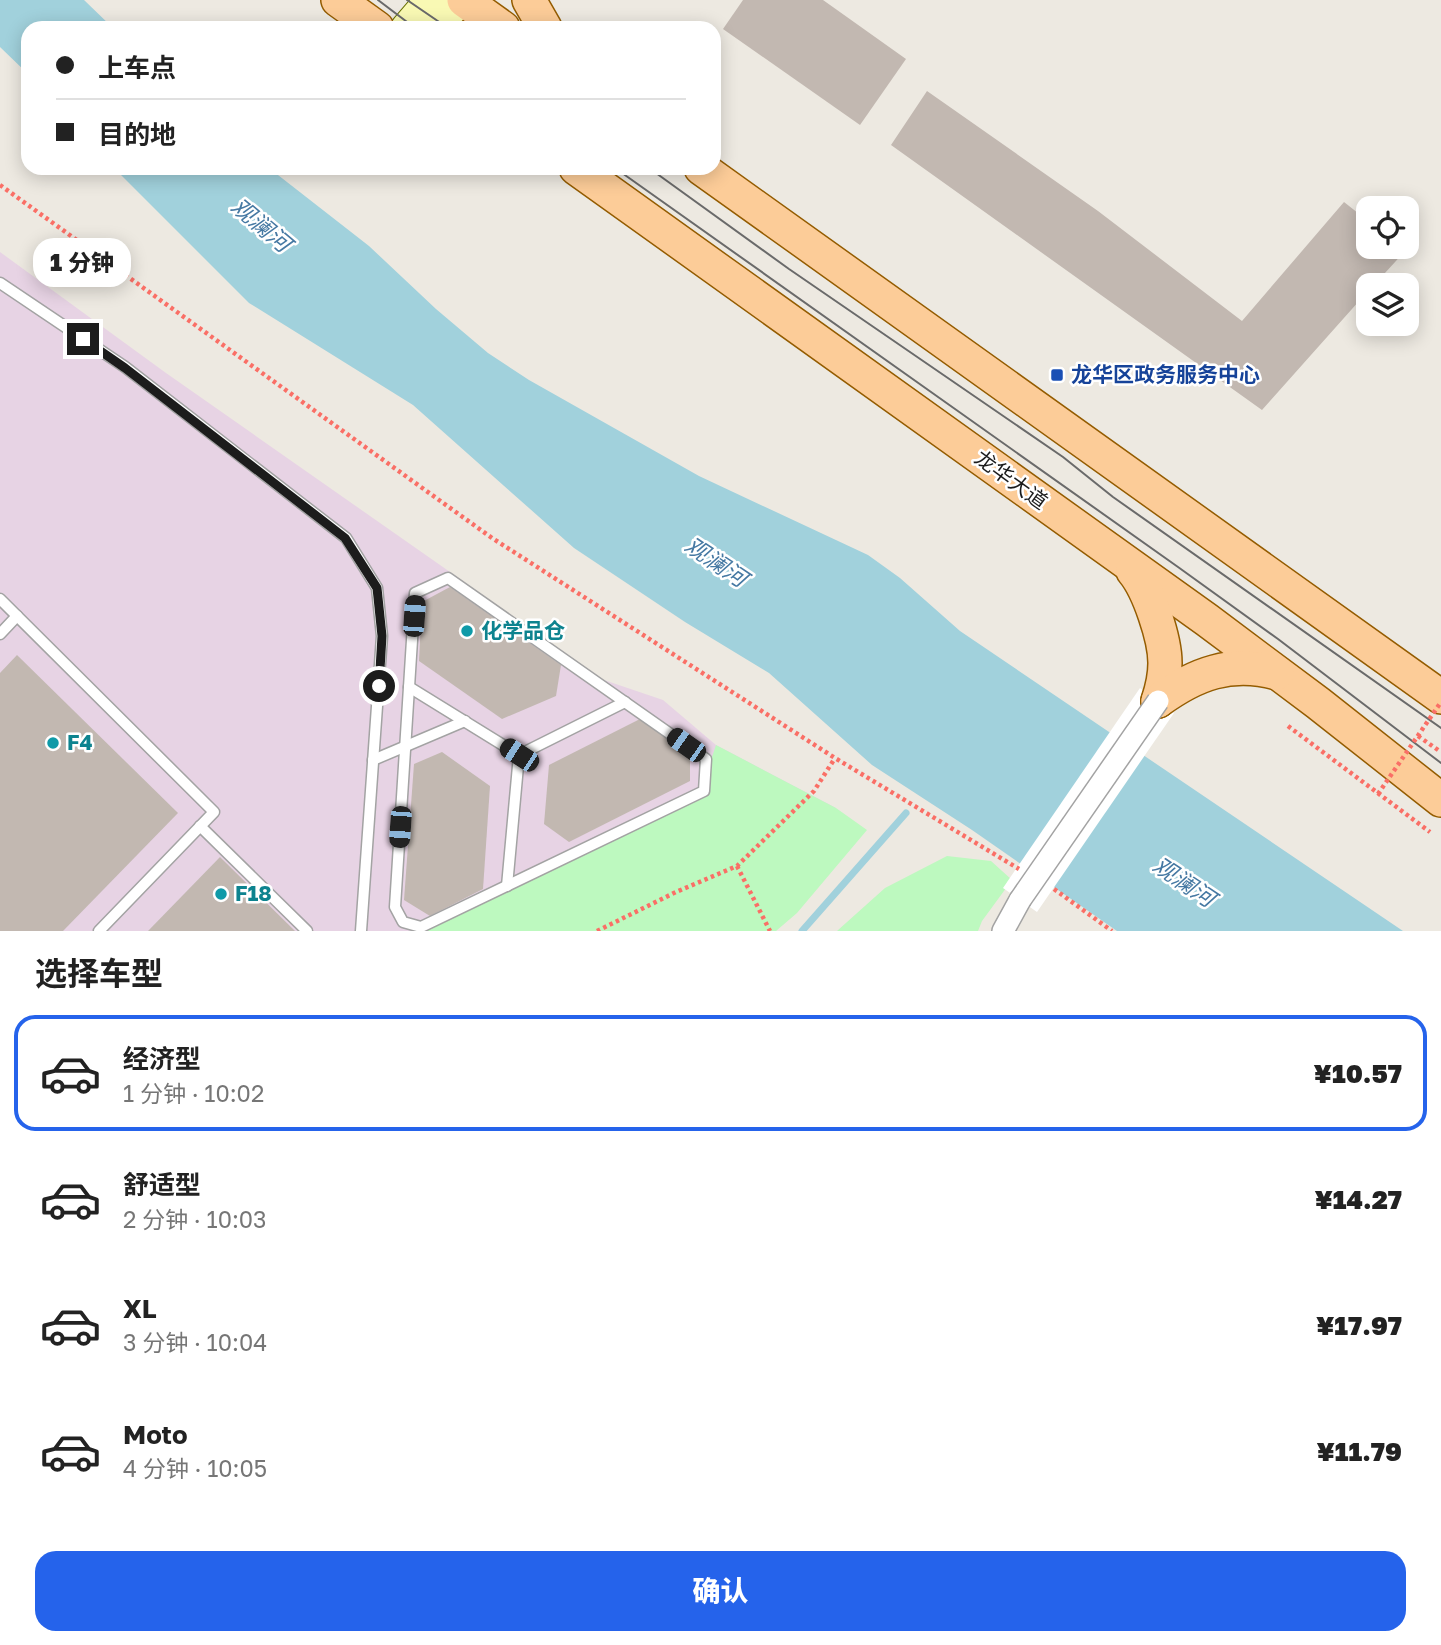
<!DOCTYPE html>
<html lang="zh">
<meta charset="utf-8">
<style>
body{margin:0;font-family:"Golos Text","Noto Sans SC",sans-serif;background:#f6f6f6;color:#222;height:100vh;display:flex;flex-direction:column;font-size:26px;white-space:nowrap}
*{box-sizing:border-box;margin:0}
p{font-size:23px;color:#767676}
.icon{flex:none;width:38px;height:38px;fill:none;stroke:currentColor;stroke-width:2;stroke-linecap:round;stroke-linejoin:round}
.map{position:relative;height:931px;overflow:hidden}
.details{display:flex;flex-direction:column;background:#fff;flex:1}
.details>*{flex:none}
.guide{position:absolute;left:21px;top:21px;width:700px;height:154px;border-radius:21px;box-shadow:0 4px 18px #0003;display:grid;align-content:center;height:154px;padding:0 35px;background:#fff}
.tools{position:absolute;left:1356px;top:196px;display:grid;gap:14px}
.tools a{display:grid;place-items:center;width:63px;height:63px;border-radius:14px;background:#fff;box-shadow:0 4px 18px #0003;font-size:35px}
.end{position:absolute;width:32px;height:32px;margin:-16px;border:9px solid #1c1c1c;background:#fff;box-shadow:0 0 0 4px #fff}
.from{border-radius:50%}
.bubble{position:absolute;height:49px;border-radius:21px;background:#fff;box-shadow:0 4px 18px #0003;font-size:23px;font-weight:800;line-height:49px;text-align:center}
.car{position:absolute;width:21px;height:42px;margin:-21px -10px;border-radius:9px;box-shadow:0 0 5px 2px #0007;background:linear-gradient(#222 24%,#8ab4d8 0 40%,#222 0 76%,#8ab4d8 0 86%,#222 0)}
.guide b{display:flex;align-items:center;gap:24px;height:66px;font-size:26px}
.guide b+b{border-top:2px solid #e0e0e0}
.guide i{width:18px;height:18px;background:#222}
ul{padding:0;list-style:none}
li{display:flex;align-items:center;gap:21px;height:116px;margin:0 14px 10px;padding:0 21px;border:4px solid transparent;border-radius:21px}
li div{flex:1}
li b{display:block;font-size:26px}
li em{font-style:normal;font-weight:800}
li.current{border-color:#2563eb}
li>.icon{width:63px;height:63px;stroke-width:1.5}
h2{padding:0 35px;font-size:32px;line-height:84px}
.button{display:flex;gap:14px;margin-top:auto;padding:14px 35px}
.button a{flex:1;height:80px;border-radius:21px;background:#2563eb;color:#fff;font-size:28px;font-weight:800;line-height:80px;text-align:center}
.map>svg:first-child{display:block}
.industrial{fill:#e7d3e4}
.park{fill:#bdf9bf}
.water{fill:#a1d1dc}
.pier{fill:#fff}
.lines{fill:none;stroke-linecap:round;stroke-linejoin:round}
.stream{stroke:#a1d1dc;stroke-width:7}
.building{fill:#c2b8b1}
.lane-casing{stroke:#a3a3a3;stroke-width:13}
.street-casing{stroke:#a3a3a3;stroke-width:24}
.secondary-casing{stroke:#6a7104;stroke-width:32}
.primary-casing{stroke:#945c00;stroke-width:36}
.path{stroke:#fa6f66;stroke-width:4.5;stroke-dasharray:3.5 3.5;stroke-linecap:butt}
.lane{stroke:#fff;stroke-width:10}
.street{stroke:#fff;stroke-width:21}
.secondary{stroke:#f9f9b4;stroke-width:30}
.primary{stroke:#fccc98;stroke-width:33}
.tram{stroke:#6a6a6a;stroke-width:2}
.street-bridge-casing{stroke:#a3a3a3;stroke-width:24;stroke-linecap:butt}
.path-bridge{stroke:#fa6f66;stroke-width:4.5;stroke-dasharray:3.5 3.5;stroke-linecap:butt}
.street-bridge{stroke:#fff;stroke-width:21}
.route{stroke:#1c1c1c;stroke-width:9}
.transit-dot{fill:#1a4fb4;stroke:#fff;stroke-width:2.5}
.culture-dot{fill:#0f9aa8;stroke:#fff;stroke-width:2.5}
.labels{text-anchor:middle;stroke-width:5;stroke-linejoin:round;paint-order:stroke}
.transit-label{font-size:21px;font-weight:bold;fill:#164399;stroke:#fff;text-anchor:start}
.street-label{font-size:21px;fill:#1c1c1c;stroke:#fff}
.culture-label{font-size:21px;font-weight:bold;fill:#0d838f;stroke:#fff;text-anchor:start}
.water-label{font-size:23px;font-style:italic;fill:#4679a3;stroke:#fff}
</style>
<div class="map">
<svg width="1441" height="931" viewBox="0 0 1441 931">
<rect width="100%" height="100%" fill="#ede9e1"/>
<!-- industrial -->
<polygon class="industrial" points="0,252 166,373 604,680 663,700 716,745 836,808 796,862 717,931 0,931"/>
<!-- park -->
<g class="park">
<polygon points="716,745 836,808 867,830 797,913 776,931 425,931 709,795 712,757"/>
<polygon points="947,856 991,861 1012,880 982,921 978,931 837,931 885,888"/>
</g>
<!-- water -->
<g class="water">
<polygon points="0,0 84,0 113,28 28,28 28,74 0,47"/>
<polygon points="114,168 269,168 369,246 436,309 488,353 529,380 699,476 868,555 900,578 960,631 1403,931 1117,931 972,830 872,765 769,673 685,622 574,548 413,405 249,303"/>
</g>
<!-- pier -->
<polygon class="pier" points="1140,688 1174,713 1037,912 1003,888"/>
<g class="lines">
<!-- stream -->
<polyline class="stream" points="802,931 906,813"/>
</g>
<!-- building -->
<g class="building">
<polygon points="743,0 823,0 906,59 860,125 723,29"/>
<polygon points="927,91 1098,211 1242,321 1344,202 1368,221 1368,247 1401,247 1406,250 1374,285 1368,285 1368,291 1262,410 891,145"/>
<polygon points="450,587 561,665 556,696 502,719 419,661 422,602"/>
<polygon points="17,655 178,813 63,931 0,931 0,673"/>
<polygon points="640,719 690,750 690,781 569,842 544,824 549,765"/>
<polygon points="442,752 490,786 483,889 430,916 404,900 414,764"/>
<polygon points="220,857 295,931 148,931"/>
</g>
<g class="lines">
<!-- lane casing -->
<g class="lane-casing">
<g id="lane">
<polyline points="0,283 125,367 346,538 377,588 382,636 361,931"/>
<polygon points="448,578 706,759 704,791 421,927 403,922 395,907 415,593"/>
<polyline points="0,599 214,812 99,931"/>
<polyline points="0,634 17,616"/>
<polyline points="409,687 519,755"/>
<polyline points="519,755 625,702"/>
<polyline points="373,760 465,721"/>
<polyline points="200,826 307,931"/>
<polyline points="507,886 519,755"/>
</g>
</g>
<!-- street casing -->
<g class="street-casing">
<polyline id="street" points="1003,931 1020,900"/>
</g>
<!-- secondary casing -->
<g class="secondary-casing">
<g id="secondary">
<polyline points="406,28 430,0"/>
<polyline points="436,28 460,0"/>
</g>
</g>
<!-- primary casing -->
<g class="primary-casing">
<g id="primary">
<polyline points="338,0 377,28"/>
<polyline points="464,0 503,28"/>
<polyline points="529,0 545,28"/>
<polyline points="576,168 1207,620 1318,703 1441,800"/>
<polyline points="701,168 1441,697"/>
<path d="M1133,571C1149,590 1165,639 1165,663C1165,677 1162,689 1158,701"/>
<path d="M1158,701C1195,674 1231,660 1277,673"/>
</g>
</g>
<!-- path -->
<g class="path">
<polyline points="0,185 492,538 835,758 1019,869"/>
<polyline points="1288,726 1430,832"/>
<polyline points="1418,736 1441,752"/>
<polyline points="737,866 770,931"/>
<polyline points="1054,889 1112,931"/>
<polyline points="597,931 676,892 737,866 814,791 835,758"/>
</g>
<!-- lane -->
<use href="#lane" class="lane"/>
<!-- street -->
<use href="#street" class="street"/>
<!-- secondary -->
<use href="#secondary" class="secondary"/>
<!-- primary -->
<use href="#primary" class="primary"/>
<!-- tram -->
<g class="tram">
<polyline points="378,0 415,28"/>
<polyline points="407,0 448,28"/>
<polyline points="615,168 1178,567 1278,639 1441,763"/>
<polyline points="649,168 789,269 1063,457 1113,497 1441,728"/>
</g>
<!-- street-bridge casing -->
<g class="street-bridge-casing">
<polyline id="street-bridge" points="1020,900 1158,701"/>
</g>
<!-- path-bridge -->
<polyline class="path-bridge" points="1378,794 1441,702"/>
<!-- street-bridge -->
<use href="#street-bridge" class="street-bridge"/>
</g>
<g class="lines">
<!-- route -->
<polyline class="route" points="83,339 125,368 345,538 377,588 382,636 379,686"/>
</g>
<!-- markers -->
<rect class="transit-dot" x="1050" y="368" width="14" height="14" rx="3.5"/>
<g class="culture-dot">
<circle cx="467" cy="631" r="7"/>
<circle cx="53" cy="743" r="7"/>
<circle cx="221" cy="894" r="7"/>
</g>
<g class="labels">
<!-- transit labels -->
<g class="transit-label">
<text x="1071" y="382">龙华区政务服务中心</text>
</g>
<!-- street labels -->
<g class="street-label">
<text transform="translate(1011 480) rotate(36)" y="7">龙华大道</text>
</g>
<!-- culture labels -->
<g class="culture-label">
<text x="481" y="638">化学品仓</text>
<text x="67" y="750">F4</text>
<text x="235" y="901">F18</text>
</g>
<!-- water labels -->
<g class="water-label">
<text transform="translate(261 225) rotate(40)" y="8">观澜河</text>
<text transform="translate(716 562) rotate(34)" y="8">观澜河</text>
<text transform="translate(1184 882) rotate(34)" y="8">观澜河</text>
</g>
</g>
</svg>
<div class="tools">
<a><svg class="icon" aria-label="locate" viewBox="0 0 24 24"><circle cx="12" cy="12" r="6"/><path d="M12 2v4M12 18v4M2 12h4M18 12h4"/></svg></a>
<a><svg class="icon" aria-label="layers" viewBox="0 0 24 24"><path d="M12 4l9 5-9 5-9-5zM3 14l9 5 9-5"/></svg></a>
</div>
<i class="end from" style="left:379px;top:686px"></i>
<i class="end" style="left:83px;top:339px"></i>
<div class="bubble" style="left:33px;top:238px;width:98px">1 分钟</div>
<i class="car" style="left:414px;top:616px;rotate:4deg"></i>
<i class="car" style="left:686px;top:745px;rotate:305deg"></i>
<i class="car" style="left:519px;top:755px;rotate:303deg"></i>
<i class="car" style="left:400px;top:827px;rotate:184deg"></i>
<div class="guide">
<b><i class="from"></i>上车点</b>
<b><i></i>目的地</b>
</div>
</div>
<section class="details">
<h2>选择车型</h2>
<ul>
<li class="current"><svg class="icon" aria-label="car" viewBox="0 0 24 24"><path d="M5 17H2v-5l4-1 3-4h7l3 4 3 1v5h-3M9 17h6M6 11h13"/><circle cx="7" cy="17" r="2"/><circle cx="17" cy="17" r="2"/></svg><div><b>经济型</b><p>1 分钟 · 10:02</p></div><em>¥10.57</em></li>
<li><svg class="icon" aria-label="car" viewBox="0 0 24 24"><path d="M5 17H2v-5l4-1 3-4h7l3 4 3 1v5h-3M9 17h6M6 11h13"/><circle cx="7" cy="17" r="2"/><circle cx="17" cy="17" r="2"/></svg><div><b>舒适型</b><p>2 分钟 · 10:03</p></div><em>¥14.27</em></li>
<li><svg class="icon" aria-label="car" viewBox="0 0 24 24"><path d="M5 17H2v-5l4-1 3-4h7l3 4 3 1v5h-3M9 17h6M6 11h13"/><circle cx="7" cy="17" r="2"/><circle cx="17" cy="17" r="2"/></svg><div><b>XL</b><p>3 分钟 · 10:04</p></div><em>¥17.97</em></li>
<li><svg class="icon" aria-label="car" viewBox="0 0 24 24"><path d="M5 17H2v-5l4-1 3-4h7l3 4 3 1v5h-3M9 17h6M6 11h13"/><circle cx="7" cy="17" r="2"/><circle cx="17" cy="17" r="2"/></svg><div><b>Moto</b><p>4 分钟 · 10:05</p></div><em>¥11.79</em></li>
</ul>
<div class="button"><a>确认</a></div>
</section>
